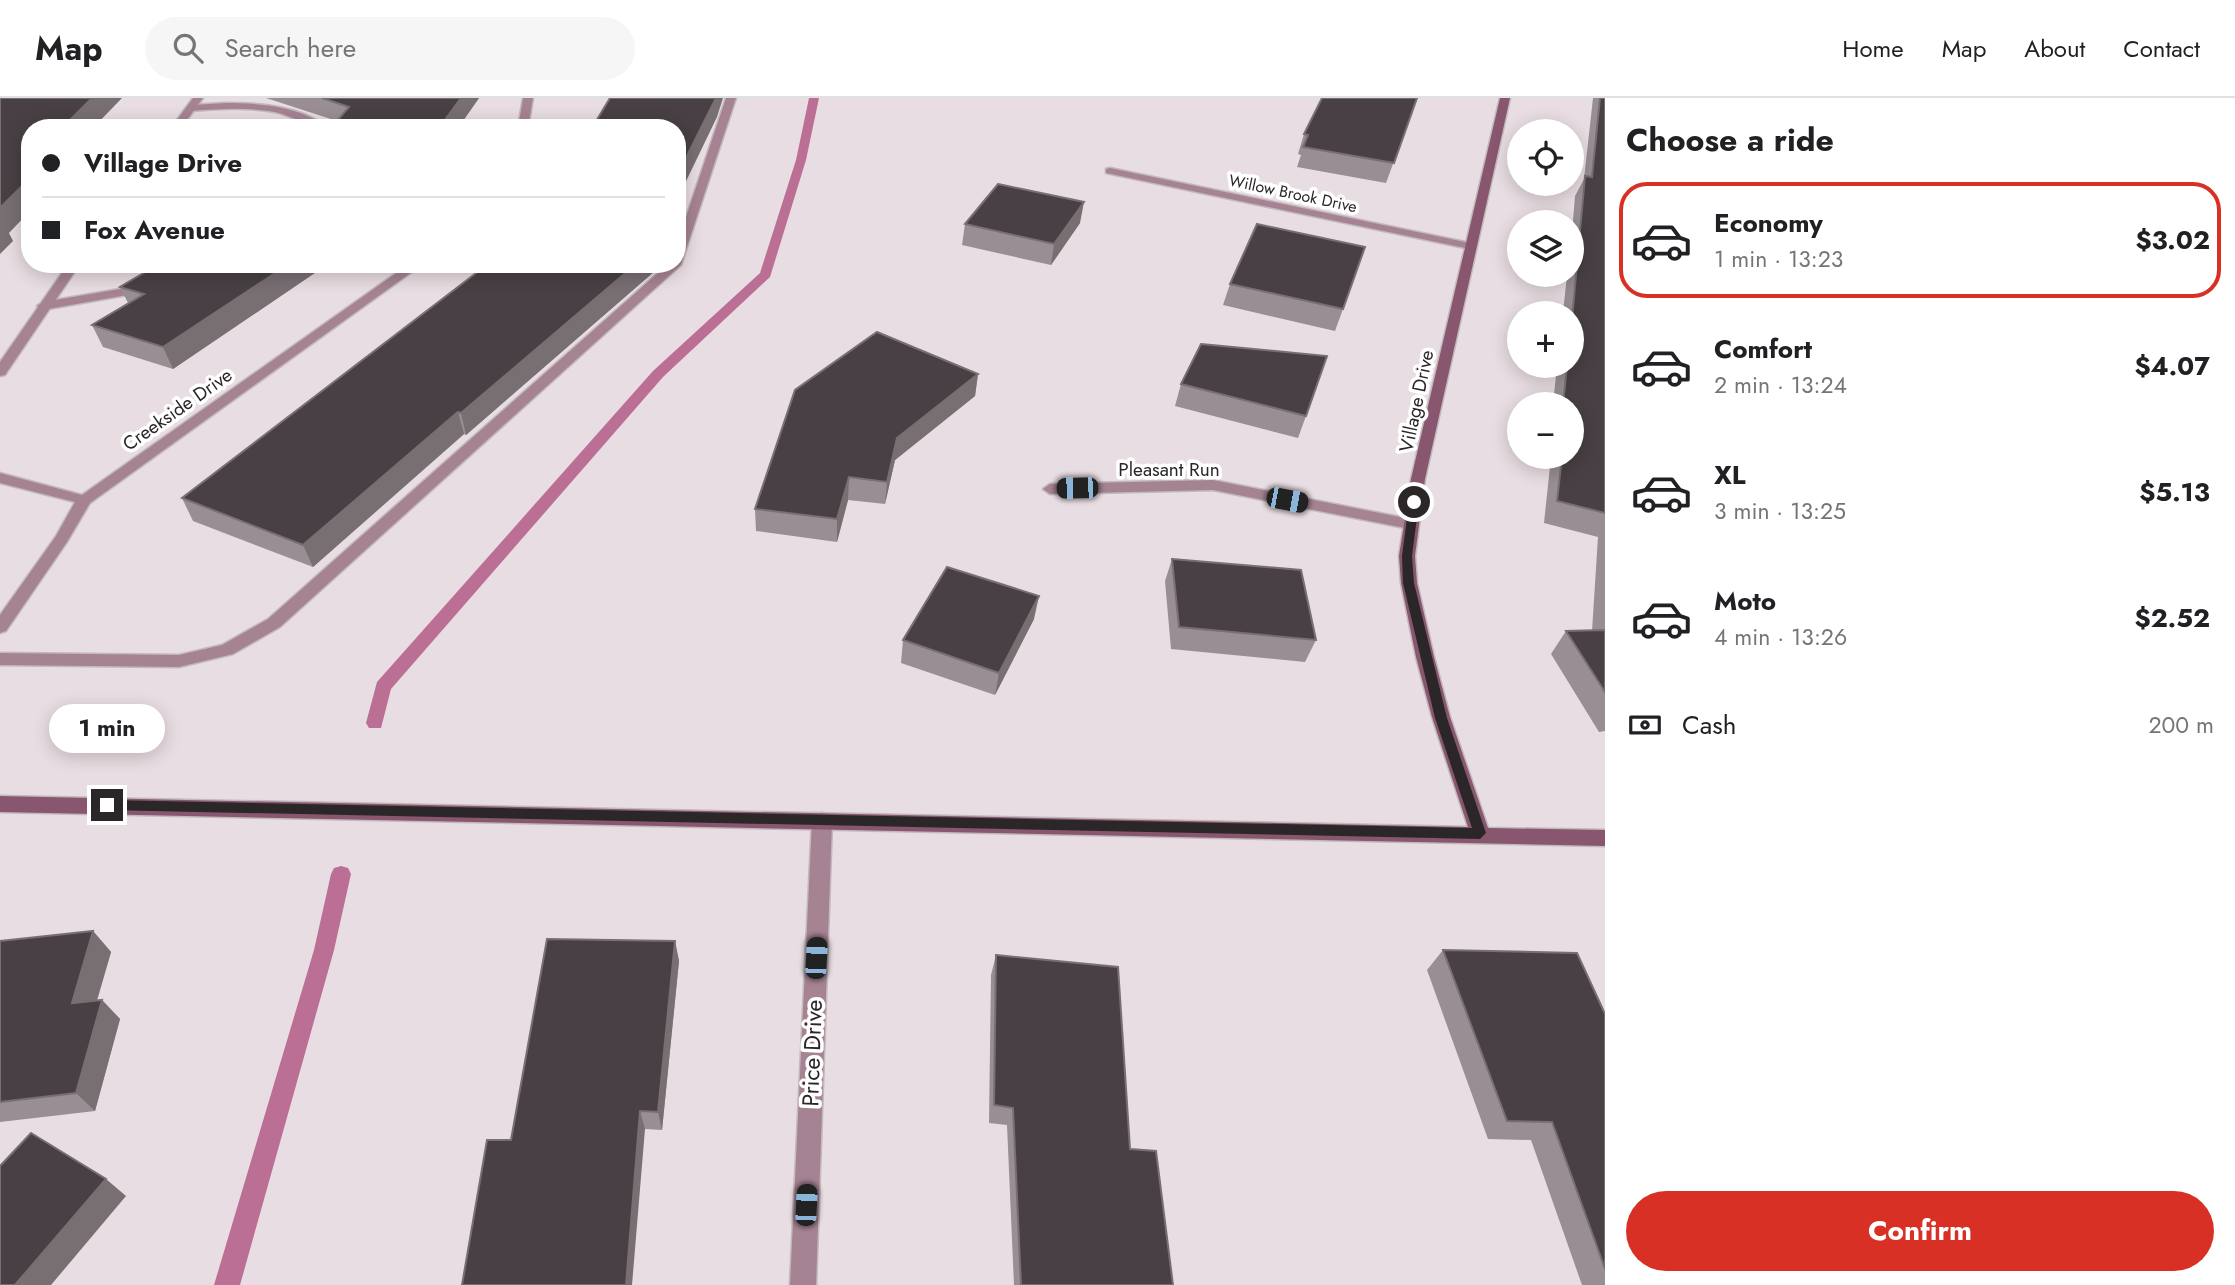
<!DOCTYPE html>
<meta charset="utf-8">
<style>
body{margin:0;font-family:Jost,sans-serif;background:#f6f6f6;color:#202124;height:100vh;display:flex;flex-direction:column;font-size:26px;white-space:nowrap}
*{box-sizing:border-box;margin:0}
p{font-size:23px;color:#757577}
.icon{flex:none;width:38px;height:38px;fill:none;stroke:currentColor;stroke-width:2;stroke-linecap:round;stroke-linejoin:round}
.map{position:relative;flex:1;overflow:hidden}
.details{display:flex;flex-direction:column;background:#fff;width:630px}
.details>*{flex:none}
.hud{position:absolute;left:21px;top:21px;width:665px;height:154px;border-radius:28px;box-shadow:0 4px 18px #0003;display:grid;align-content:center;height:154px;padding:0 21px;background:#fff}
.controls{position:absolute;left:1507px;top:21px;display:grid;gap:14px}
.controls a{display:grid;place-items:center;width:77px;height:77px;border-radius:50%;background:#fff;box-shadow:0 4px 18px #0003;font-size:35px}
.end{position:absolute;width:32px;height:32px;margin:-16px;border:9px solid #2b2728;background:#fff;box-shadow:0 0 0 4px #fff}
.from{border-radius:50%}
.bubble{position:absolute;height:49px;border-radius:24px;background:#fff;box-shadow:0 4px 18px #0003;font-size:23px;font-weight:700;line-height:49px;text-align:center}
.car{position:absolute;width:21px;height:42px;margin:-21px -10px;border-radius:9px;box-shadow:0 0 5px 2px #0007;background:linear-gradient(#222 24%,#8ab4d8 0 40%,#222 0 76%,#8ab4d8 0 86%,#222 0)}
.hud b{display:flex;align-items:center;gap:24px;height:66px;font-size:26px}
.hud b+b{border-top:2px solid #e0e0e0}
.hud i{width:18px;height:18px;background:#202124}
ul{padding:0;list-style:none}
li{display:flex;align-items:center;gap:21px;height:116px;margin:0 14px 10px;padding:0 7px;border:4px solid transparent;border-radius:28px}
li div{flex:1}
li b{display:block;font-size:26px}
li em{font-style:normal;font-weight:700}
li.current{border-color:#d93025}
li>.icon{width:63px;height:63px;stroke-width:1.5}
h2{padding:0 21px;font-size:32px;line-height:84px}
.pay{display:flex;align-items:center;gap:18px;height:77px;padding:0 21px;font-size:26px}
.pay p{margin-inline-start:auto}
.cta{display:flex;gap:14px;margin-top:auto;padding:14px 21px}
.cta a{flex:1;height:80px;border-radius:42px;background:#d93025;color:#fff;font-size:28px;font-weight:700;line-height:80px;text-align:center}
header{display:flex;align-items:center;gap:42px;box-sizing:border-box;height:98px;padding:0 35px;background:#fff;border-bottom:2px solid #e0e0e0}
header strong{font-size:33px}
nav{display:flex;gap:38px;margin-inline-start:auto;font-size:24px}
.search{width:490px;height:63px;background:#f6f6f6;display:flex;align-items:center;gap:18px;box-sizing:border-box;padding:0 24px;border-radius:38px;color:#757577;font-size:26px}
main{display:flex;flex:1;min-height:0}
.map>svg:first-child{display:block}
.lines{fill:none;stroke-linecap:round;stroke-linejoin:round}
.stream{fill:#bc6f95;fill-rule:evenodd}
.lane-casing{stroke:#c2b9bd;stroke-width:3}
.street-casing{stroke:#c2b9bd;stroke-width:3}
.secondary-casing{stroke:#c2b9bd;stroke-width:3}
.lane{fill:#a68393;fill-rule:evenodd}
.street{fill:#a68393;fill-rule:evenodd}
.secondary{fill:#88566e;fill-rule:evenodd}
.wall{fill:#988e93}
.shaded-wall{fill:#786f73}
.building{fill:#484044;stroke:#786f73;stroke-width:2}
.route{fill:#2b2728}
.labels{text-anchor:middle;stroke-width:7;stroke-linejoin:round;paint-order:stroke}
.far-street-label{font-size:16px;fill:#2b2728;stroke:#fff}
.street-label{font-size:19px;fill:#2b2728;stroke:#fff}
.near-street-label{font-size:23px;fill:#2b2728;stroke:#fff}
</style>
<header>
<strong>Map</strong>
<div class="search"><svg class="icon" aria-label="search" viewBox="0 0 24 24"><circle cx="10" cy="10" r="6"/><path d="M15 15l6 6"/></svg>Search here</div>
<nav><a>Home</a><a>Map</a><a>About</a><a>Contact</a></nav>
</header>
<main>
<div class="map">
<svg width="1605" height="1187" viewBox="0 0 1605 1187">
<rect width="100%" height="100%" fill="#e8dde2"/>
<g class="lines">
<!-- stream -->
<g class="stream">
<polygon points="809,0 819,0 806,62 770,179 663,279 391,591 381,630 369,630 366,625 377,584 653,273 760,175 796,62"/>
<polygon points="341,768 348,770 351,776 334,852 240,1187 214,1187 314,852 331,776 334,770"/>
</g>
<!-- lane casing -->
<g class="lane-casing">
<g id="lane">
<polygon points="726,0 736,0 681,167 280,529 233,556 179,569 0,567 0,555 179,557 222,547 268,521 668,166 677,166 677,146"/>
<path d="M226,5C260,5 301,8 328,30C309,30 293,18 275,14C247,9 219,11 191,13L186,10L191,7Z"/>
<polygon points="169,166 185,166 127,197 43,212 37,208 43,204 120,191"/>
</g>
</g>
<!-- street casing -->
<g class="street-casing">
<g id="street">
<polygon points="193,0 203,0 181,30 171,30"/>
<polygon points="523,0 533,0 528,30 518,30"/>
<polygon points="1110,70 1470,145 1476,148 1470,151 1106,75 1106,71"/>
<polygon points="68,166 80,166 5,277 0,278 0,264"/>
<polygon points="409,166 423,166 90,405 67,444 6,533 0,535 0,517 56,438 75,404 0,385 0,375 82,397"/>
<polygon points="1213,382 1410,421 1418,426 1410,431 1213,392 1050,396 1043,391 1050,386"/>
<polygon points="822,715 829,717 832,723 816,1187 790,1187 812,723 815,717"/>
</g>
</g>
<!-- secondary casing -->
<g class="secondary-casing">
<polygon id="secondary" points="1500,0 1510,0 1425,381 1415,458 1417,485 1434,559 1450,619 1488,730 1605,732 1605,748 0,714 0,698 1468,729 1432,619 1416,559 1401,485 1399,458 1411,381"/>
</g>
<!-- lane -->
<use href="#lane" class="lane"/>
<!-- street -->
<use href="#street" class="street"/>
<!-- secondary -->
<use href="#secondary" class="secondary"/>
</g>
<!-- wall -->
<g class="wall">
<polygon points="266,0 479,0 458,30 337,23"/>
<polygon points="1417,0 1386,85 1297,69 1301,57 1298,56 1304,36"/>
<polygon points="1593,0 1605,0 1605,633 1599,634 1551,556 1566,533 1592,533 1598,439 1544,425 1551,359 1572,359 1572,306 1553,306 1557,268 1572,268 1572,215 1563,215 1567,177 1572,177 1572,135 1575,98 1584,81"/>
<polygon points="1080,125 1051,167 962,147 965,126"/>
<polygon points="159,166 328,166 173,271 103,249 92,227 128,205 120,189"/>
<polygon points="488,166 663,166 466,337 464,336 313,469 193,423 182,400"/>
<polygon points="1230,186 1343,211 1335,233 1223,207"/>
<polygon points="978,276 975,298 895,362 885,406 848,402 837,444 756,433 755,411"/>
<polygon points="1181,286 1306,318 1298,340 1175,308"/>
<polygon points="1172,461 1316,542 1305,564 1171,551 1165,483"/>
<polygon points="1034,521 995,597 901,565 903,542"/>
<polygon points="93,833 111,854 97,903 102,902 120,921 95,1013 0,1024 0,843"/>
<polygon points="675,843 679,863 662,1032 645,1031 511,1042"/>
<polygon points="1443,852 1605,916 1605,1187 1582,1187 1531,1042 1488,1041 1427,872"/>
<polygon points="996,857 1130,1051 1173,1187 1014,1187 1007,1027 989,1025 991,877"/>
</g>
<!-- shaded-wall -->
<g class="shaded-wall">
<polygon points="92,0 122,0 93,30 62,30"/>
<polygon points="461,0 479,0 458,30 439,30"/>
<polygon points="716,0 723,0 717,19 677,102 677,78"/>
<polygon points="30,80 30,113 9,135 13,143 0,156 0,110"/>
<polygon points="1084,104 1080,125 1051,167 1054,146"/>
<polygon points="289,166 328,166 173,271 163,249"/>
<polygon points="636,166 663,166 466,337 461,315"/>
<polygon points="978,276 975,298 895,362 885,406 887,384 897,340"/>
<polygon points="458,314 464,336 313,469 303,447"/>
<polygon points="849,379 848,402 837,444 837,421"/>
<polygon points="1039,498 1034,521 995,597 999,575"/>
<polygon points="93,833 111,854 90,925 72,905"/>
<polygon points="675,843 679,863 662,1032 658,1014"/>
<polygon points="102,902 120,921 95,1013 76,995"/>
<polygon points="640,1013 645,1031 632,1187 626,1187"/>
<polygon points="106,1081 126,1098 51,1187 15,1187"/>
</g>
<!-- building -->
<g class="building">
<polygon points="0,0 92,0 62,30 30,30 30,80 0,110"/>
<polygon points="322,0 461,0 439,30 331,30 349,9"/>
<polygon points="610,0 716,0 677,78 677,30 592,30"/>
<polygon points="1322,0 1417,0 1394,65 1303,49 1308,37 1304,36"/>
<polygon points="1600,0 1605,0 1605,415 1557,403 1562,359 1572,359 1572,306 1563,306 1567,268 1572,268 1572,221 1585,78 1592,79"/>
<polygon points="998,86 1084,104 1054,146 965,126"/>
<polygon points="1257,126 1365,149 1343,211 1230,186"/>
<polygon points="159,166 289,166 163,249 92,227 144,196 120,189"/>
<polygon points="488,166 636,166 461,315 458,314 303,447 182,400"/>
<polygon points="877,234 978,276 897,340 887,384 849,379 837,421 755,411 795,292"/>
<polygon points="1201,246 1327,258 1306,318 1181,286"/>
<polygon points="1172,461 1301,472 1316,542 1179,529"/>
<polygon points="947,469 1039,498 999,575 903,542"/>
<polygon points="1605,532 1605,594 1566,533"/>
<polygon points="93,833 72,905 102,902 76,995 0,1004 0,843"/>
<polygon points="547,841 675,843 658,1014 640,1013 626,1187 462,1187 487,1042 511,1042"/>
<polygon points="1443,852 1577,855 1605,916 1605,1171 1552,1024 1507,1023"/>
<polygon points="996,857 1118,869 1130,1051 1156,1053 1173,1187 1021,1187 1013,1010 994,1007"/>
<polygon points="31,1035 106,1081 15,1187 0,1187 0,1068"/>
</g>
<!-- route -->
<polygon class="route" points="1414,400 1419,404 1412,458 1414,485 1447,620 1486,735 1480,741 107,712 100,707 107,702 1472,730 1435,620 1403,485 1402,458 1409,404"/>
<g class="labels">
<!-- far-street labels -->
<g class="far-street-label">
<text transform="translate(1293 95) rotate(12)" y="6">Willow Brook Drive</text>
</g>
<!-- street labels -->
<g class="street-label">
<text transform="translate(1416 303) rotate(-78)" y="7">Village Drive</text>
<text transform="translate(177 311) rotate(-35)" y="7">Creekside Drive</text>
<text x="1169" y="378">Pleasant Run</text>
</g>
<!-- near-street labels -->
<g class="near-street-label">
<text transform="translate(812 955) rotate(-88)" y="8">Price Drive</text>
</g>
</g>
</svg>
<div class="controls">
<a><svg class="icon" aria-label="locate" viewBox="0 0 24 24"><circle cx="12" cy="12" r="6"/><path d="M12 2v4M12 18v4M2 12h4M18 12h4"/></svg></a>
<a><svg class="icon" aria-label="layers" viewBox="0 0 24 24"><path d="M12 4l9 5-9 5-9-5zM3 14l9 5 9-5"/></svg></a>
<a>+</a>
<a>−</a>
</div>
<i class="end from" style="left:1414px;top:404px"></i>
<i class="end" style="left:107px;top:707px"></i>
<div class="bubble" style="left:49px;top:606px;width:116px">1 min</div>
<i class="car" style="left:1077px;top:390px;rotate:269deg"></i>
<i class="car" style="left:1287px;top:402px;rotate:101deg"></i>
<i class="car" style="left:816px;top:860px;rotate:3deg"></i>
<i class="car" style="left:806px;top:1107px;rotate:3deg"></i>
<div class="hud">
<b><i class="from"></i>Village Drive</b>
<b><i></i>Fox Avenue</b>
</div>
</div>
<section class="details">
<h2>Choose a ride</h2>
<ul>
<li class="current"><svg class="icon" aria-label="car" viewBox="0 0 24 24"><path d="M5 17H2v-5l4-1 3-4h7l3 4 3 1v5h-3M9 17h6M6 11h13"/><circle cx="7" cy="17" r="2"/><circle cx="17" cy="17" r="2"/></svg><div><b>Economy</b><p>1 min · 13:23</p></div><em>$3.02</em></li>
<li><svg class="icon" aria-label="car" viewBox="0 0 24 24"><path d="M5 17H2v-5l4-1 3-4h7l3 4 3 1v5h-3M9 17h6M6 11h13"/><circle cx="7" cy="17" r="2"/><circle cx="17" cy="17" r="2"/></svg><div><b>Comfort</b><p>2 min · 13:24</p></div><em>$4.07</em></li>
<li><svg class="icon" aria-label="car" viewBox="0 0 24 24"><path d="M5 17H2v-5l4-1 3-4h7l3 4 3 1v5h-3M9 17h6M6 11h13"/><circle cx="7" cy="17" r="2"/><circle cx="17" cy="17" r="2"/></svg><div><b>XL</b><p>3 min · 13:25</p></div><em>$5.13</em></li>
<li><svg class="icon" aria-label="car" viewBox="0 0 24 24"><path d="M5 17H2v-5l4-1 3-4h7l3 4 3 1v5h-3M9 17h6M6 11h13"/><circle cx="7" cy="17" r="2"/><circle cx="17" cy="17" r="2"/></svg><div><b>Moto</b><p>4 min · 13:26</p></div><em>$2.52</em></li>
</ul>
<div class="pay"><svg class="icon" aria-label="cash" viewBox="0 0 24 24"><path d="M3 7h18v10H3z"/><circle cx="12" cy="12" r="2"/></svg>Cash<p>200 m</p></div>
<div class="cta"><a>Confirm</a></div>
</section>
</main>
